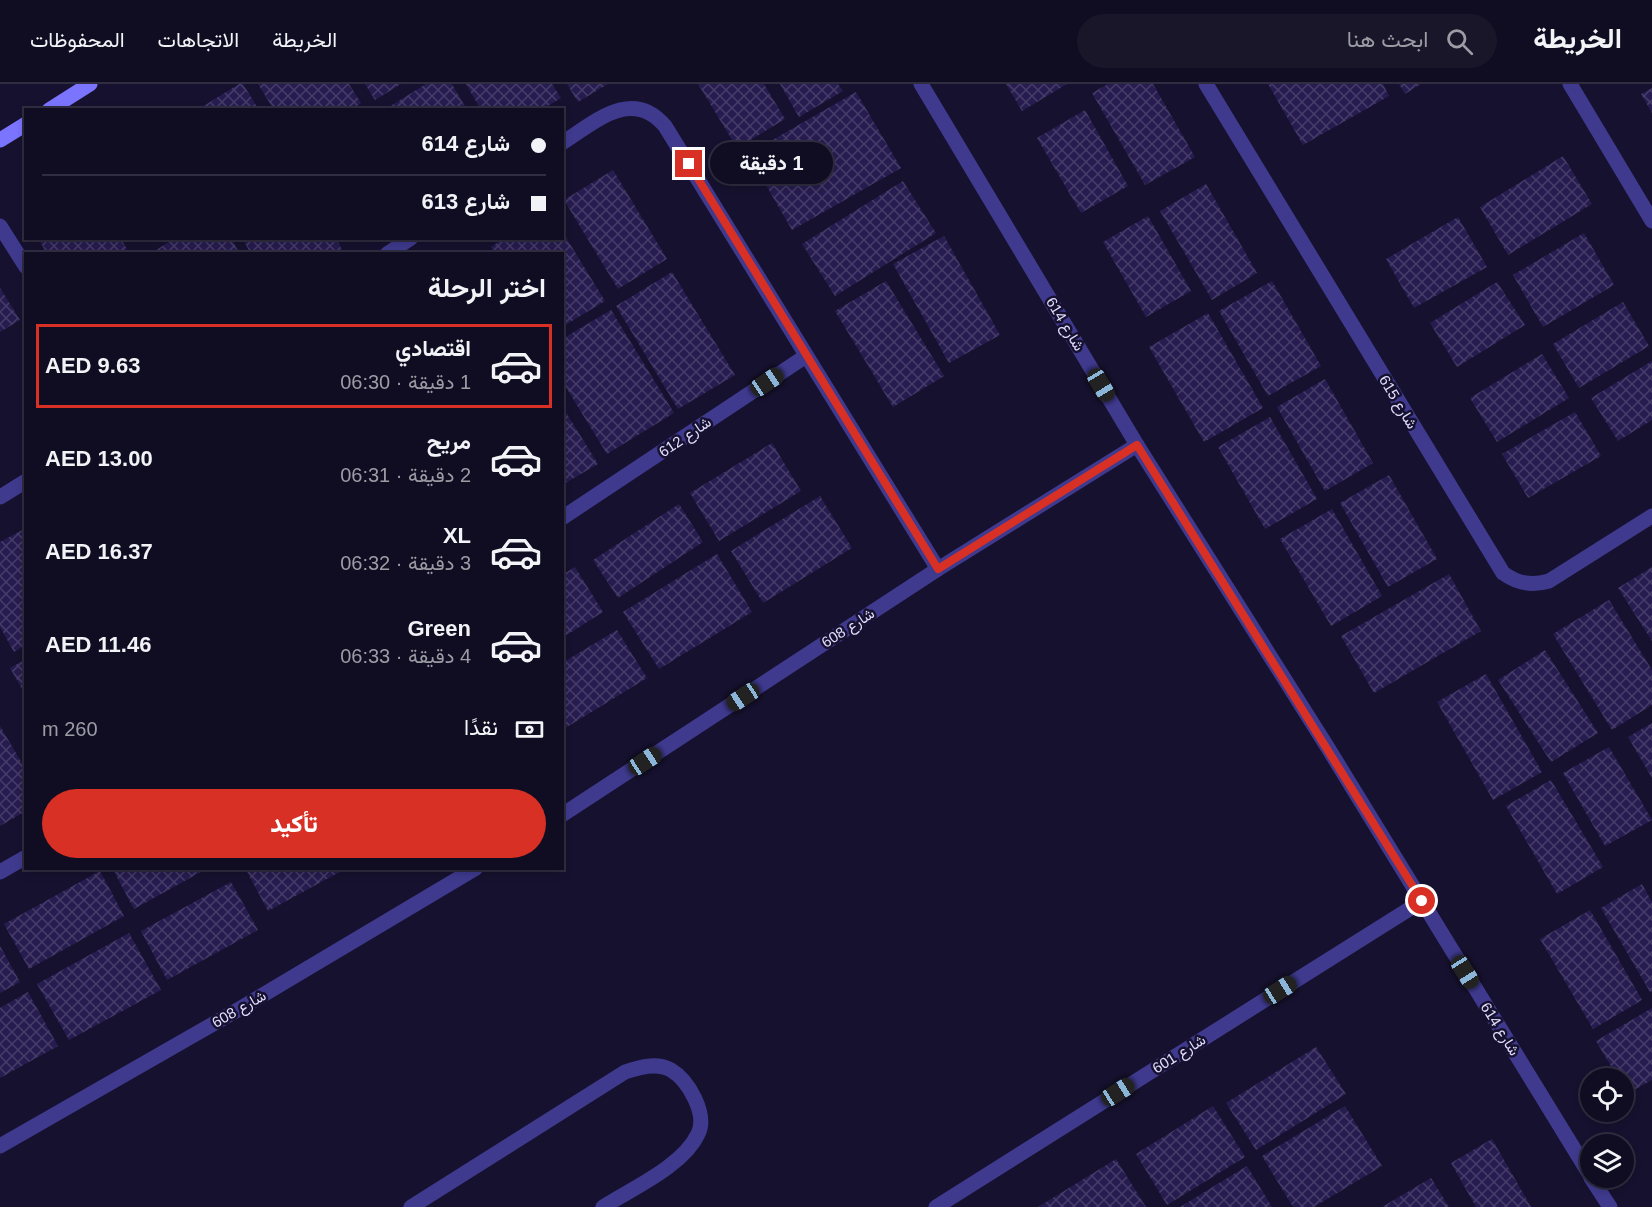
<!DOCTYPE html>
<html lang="ar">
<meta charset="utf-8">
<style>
body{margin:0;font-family:Arial,Vazirmatn,sans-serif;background:#19162a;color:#f1f3f6;direction:rtl;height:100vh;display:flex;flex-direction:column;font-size:22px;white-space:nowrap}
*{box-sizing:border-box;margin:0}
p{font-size:20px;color:#9c9ca5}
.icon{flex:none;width:33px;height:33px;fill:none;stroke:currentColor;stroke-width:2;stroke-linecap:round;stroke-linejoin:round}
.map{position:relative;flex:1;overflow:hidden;direction:ltr}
.details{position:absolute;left:24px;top:168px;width:540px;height:618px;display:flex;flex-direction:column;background:#100d22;border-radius:0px;box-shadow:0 3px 9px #0003,0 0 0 2px #302d40;direction:rtl}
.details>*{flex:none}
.guide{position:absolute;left:24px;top:24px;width:540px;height:132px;border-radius:0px;box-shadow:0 3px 9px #0003,0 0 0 2px #302d40;direction:rtl;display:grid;align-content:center;height:132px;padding:0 18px;background:#100d22}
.buttons{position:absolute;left:1580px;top:984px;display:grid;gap:12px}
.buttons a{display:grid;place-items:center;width:54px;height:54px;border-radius:50%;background:#100d22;box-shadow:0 3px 9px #0003,0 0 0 2px #302d40;font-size:30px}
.end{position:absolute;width:27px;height:27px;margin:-14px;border:8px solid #d93025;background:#fff;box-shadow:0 0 0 3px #fff}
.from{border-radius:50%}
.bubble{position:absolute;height:42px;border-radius:21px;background:#100d22;box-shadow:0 3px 9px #0003,0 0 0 2px #302d40;font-size:20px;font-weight:800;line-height:42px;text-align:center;direction:rtl}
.car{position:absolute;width:18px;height:36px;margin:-18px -9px;border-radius:8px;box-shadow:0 0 4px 2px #0007;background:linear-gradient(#222 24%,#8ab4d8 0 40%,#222 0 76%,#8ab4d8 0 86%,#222 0)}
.guide b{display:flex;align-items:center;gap:21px;height:57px;font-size:22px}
.guide b+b{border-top:2px solid #302d40}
.guide i{width:15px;height:15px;background:#f1f3f6}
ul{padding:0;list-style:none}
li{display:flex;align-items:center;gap:18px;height:84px;margin:0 12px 9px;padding:0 6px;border:3px solid transparent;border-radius:0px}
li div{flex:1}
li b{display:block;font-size:22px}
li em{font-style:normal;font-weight:800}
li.on{border-color:#d93025}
li>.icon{width:54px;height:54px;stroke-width:1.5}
h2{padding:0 18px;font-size:27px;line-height:72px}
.pay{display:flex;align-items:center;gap:15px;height:66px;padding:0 18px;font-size:22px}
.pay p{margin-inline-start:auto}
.action{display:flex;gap:12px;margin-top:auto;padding:12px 18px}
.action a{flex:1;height:69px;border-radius:36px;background:#d93025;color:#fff;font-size:24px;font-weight:800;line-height:69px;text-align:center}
header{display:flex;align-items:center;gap:36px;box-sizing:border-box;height:84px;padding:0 30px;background:#100d22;border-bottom:2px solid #302d40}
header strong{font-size:28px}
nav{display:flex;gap:33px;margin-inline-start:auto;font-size:21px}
.search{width:420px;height:54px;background:#19162a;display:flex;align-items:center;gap:15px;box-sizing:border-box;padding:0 21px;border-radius:33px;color:#9c9ca5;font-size:22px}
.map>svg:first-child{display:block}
.building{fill:url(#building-cross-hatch)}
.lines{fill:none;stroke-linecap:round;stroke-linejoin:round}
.lane{stroke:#3f3a8e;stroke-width:15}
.street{stroke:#3f3a8e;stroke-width:15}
.secondary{stroke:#7a74ff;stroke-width:15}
.route{stroke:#d93025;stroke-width:8}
.labels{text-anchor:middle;stroke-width:5;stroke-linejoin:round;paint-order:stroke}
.street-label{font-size:15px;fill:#e2ddff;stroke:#16112e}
</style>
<header>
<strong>الخريطة</strong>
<div class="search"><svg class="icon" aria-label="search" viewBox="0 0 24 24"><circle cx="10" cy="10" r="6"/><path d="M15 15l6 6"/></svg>ابحث هنا</div>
<nav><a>الخريطة</a><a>الاتجاهات</a><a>المحفوظات</a></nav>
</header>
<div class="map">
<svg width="1652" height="1123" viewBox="0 0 1652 1123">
<defs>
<pattern id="building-cross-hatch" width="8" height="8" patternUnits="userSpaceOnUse" patternTransform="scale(1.5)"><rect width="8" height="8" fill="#271c4f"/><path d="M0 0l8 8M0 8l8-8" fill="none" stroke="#463d69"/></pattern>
</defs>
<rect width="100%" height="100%" fill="#16112e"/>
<!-- building -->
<g class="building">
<polygon points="239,0 243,0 259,26 197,26"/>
<polygon points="258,0 349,0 361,19 352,26 274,26"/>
<polygon points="365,0 401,0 375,16"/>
<polygon points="426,0 452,0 467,26 384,26"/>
<polygon points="466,0 552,0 561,14 541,26 481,26"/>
<polygon points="567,0 608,0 578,18"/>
<polygon points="698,0 764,0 785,35 737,64"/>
<polygon points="780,0 838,0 843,7 799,33"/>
<polygon points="1006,0 1067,0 1022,27"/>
<polygon points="1108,0 1153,0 1195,73 1145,101 1092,9"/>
<polygon points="1268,0 1383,0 1389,12 1303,61"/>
<polygon points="1399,0 1421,0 1405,10"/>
<polygon points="1652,4 1652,29 1641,10"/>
<polygon points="856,8 901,84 792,146 748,70"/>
<polygon points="1085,26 1128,102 1081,129 1037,54"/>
<polygon points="1563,72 1592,120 1508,171 1480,123"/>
<polygon points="613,86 667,175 618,205 564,116"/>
<polygon points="903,97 936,149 835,212 802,160"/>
<polygon points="1206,100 1257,189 1212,216 1160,127"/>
<polygon points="1148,132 1191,207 1146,233 1103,158"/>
<polygon points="1458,133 1487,183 1414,224 1386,175"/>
<polygon points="562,147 605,217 562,243 562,170 495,170 491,163 504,154 562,154"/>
<polygon points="1584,149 1614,201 1543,243 1513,191"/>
<polygon points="944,152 1000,251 949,279 893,180"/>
<polygon points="38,154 120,154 127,165 120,170 47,170"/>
<polygon points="175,154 231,154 240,170 150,170"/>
<polygon points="242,154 336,154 342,166 336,170 251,170"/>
<polygon points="672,188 735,291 678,325 616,222"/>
<polygon points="886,197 944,292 893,323 835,227"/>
<polygon points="1272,197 1321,282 1268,312 1219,227"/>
<polygon points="1497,198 1525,241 1457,283 1430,239"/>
<polygon points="0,204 20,236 0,248"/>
<polygon points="1623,218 1649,262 1579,304 1553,260"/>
<polygon points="611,226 674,329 607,370 562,297 562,255"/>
<polygon points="1208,229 1263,324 1204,358 1149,263"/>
<polygon points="1542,270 1569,314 1497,358 1470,314"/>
<polygon points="1652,277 1652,336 1618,357 1591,314"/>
<polygon points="1325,295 1373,379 1325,407 1277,323"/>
<polygon points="562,322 598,380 562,401"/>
<polygon points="1575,328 1601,372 1528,414 1502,370"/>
<polygon points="1270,333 1317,415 1265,445 1218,363"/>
<polygon points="772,359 801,407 719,457 690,409"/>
<polygon points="1389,391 1437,475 1388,503 1340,419"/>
<polygon points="820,412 852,464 763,519 731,467"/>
<polygon points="679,420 703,458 618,514 593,476"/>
<polygon points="1332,425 1382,512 1331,542 1280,455"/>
<polygon points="26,444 26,561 14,568 0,543 0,458"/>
<polygon points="717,470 752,528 659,585 623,528"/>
<polygon points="575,483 603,528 562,554 562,491"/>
<polygon points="1652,483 1652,557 1618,504"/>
<polygon points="1449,490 1481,547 1374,609 1341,552"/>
<polygon points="1609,516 1652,586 1652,621 1612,646 1553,550"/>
<polygon points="617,546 647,594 562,646 562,579"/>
<polygon points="1545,566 1598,649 1551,678 1498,596"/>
<polygon points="26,575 26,612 10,584"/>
<polygon points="1486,590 1542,688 1493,716 1437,618"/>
<polygon points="1652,639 1652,694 1628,653"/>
<polygon points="0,642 26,686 26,727 0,742"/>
<polygon points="1609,663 1652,736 1605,762 1563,689"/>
<polygon points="1551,696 1603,783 1557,810 1506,722"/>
<polygon points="112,784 208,784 134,825"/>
<polygon points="245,784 347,784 268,827"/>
<polygon points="100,787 124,832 29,885 4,840"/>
<polygon points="231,798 258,846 167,896 141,847"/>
<polygon points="1642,800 1652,818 1652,907 1650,908 1601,824"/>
<polygon points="1590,826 1642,916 1593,945 1540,855"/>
<polygon points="129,849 161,906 69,956 37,900"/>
<polygon points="0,862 20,898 0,909"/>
<polygon points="28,908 58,962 0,994 0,924"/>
<polygon points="1652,924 1652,996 1627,1010 1623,1004 1623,994 1618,994 1596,957"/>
<polygon points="1316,963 1346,1010 1256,1066 1226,1019"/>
<polygon points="1213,1022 1245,1073 1167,1121 1136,1070"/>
<polygon points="1345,1022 1382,1082 1314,1123 1293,1123 1262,1072"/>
<polygon points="1492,1055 1531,1123 1476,1123 1451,1079"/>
<polygon points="1116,1075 1146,1123 1038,1123"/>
<polygon points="1247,1082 1272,1123 1180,1123"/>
<polygon points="1431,1094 1449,1123 1382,1123"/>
</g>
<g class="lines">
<!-- lane -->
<g class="lane">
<polyline points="0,142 26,183"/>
<path d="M411,1123L625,988C639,983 657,978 671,986C688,996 708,1030 698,1050C683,1082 633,1104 603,1123"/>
</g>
<!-- street -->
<g class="street">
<polyline points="921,0 1137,361 1328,664 1590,1091"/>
<path d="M1206,0L1503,489C1518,500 1532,502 1549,497L1652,432"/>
<polyline points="1570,0 1652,137"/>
<path d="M562,59C595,38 632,3 665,42L938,485"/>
<polyline points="387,170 411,154"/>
<polyline points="0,413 26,397"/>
<polyline points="562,434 806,272"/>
<polyline points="562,731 938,485 1137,361"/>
<polyline points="0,788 26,773"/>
<polyline points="0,1062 241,924 476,784"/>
<polyline points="1591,1094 1610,1123"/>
<polyline points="936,1123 1422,817"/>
</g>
<!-- secondary -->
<g class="secondary">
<polyline points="49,26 90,0"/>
<polyline points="0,56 26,40"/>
</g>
</g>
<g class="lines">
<!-- route -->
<polyline class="route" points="689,80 938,485 1137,361 1422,817"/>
</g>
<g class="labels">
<!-- street labels -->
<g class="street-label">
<text transform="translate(1065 240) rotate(59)" y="5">شارع 614</text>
<text transform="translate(1398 318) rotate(59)" y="5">شارع 615</text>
<text transform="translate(685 353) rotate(-34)" y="5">شارع 612</text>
<text transform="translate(848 544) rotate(-33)" y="5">شارع 608</text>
<text transform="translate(239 925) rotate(-30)" y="5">شارع 608</text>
<text transform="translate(1500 945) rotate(58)" y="5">شارع 614</text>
<text transform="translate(1179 970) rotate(-32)" y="5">شارع 601</text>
</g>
</g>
</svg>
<div class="buttons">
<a><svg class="icon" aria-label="locate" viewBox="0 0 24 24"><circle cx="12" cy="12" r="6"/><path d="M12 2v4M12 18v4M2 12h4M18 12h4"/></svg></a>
<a><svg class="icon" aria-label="layers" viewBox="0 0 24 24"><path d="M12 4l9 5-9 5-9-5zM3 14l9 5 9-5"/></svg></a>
</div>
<i class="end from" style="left:1422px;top:817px"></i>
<i class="end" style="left:689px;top:80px"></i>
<div class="bubble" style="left:710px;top:58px;width:123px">1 دقيقة</div>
<i class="car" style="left:767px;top:298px;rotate:56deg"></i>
<i class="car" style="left:1101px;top:301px;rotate:149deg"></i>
<i class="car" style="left:743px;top:613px;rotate:237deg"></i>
<i class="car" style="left:645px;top:677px;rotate:57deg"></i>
<i class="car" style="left:1465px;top:888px;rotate:148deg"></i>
<i class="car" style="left:1280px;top:906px;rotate:58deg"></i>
<i class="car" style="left:1118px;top:1008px;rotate:58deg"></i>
<div class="guide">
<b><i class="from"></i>شارع 614</b>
<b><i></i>شارع 613</b>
</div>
<section class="details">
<h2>اختر الرحلة</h2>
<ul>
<li class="on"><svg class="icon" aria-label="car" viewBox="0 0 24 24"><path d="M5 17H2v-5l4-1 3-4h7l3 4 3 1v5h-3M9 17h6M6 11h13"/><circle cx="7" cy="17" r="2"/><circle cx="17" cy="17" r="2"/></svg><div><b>اقتصادي</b><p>1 دقيقة · 06:30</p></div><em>AED 9.63</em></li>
<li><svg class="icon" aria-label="car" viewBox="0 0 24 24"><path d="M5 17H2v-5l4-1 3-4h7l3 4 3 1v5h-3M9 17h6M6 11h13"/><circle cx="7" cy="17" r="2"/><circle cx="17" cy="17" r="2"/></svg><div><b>مريح</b><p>2 دقيقة · 06:31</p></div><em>AED 13.00</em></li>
<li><svg class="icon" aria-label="car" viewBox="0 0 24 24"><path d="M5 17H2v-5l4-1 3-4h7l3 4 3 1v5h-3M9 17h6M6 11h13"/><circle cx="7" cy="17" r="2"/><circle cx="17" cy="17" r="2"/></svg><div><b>XL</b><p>3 دقيقة · 06:32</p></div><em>AED 16.37</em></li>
<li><svg class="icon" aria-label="car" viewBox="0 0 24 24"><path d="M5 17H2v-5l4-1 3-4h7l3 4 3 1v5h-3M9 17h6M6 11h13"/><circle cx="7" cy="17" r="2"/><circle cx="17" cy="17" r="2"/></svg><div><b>Green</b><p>4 دقيقة · 06:33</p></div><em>AED 11.46</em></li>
</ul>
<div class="pay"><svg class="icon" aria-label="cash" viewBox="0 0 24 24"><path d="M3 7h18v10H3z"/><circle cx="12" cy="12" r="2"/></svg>نقدًا<p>260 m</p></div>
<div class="action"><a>تأكيد</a></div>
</section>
</div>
